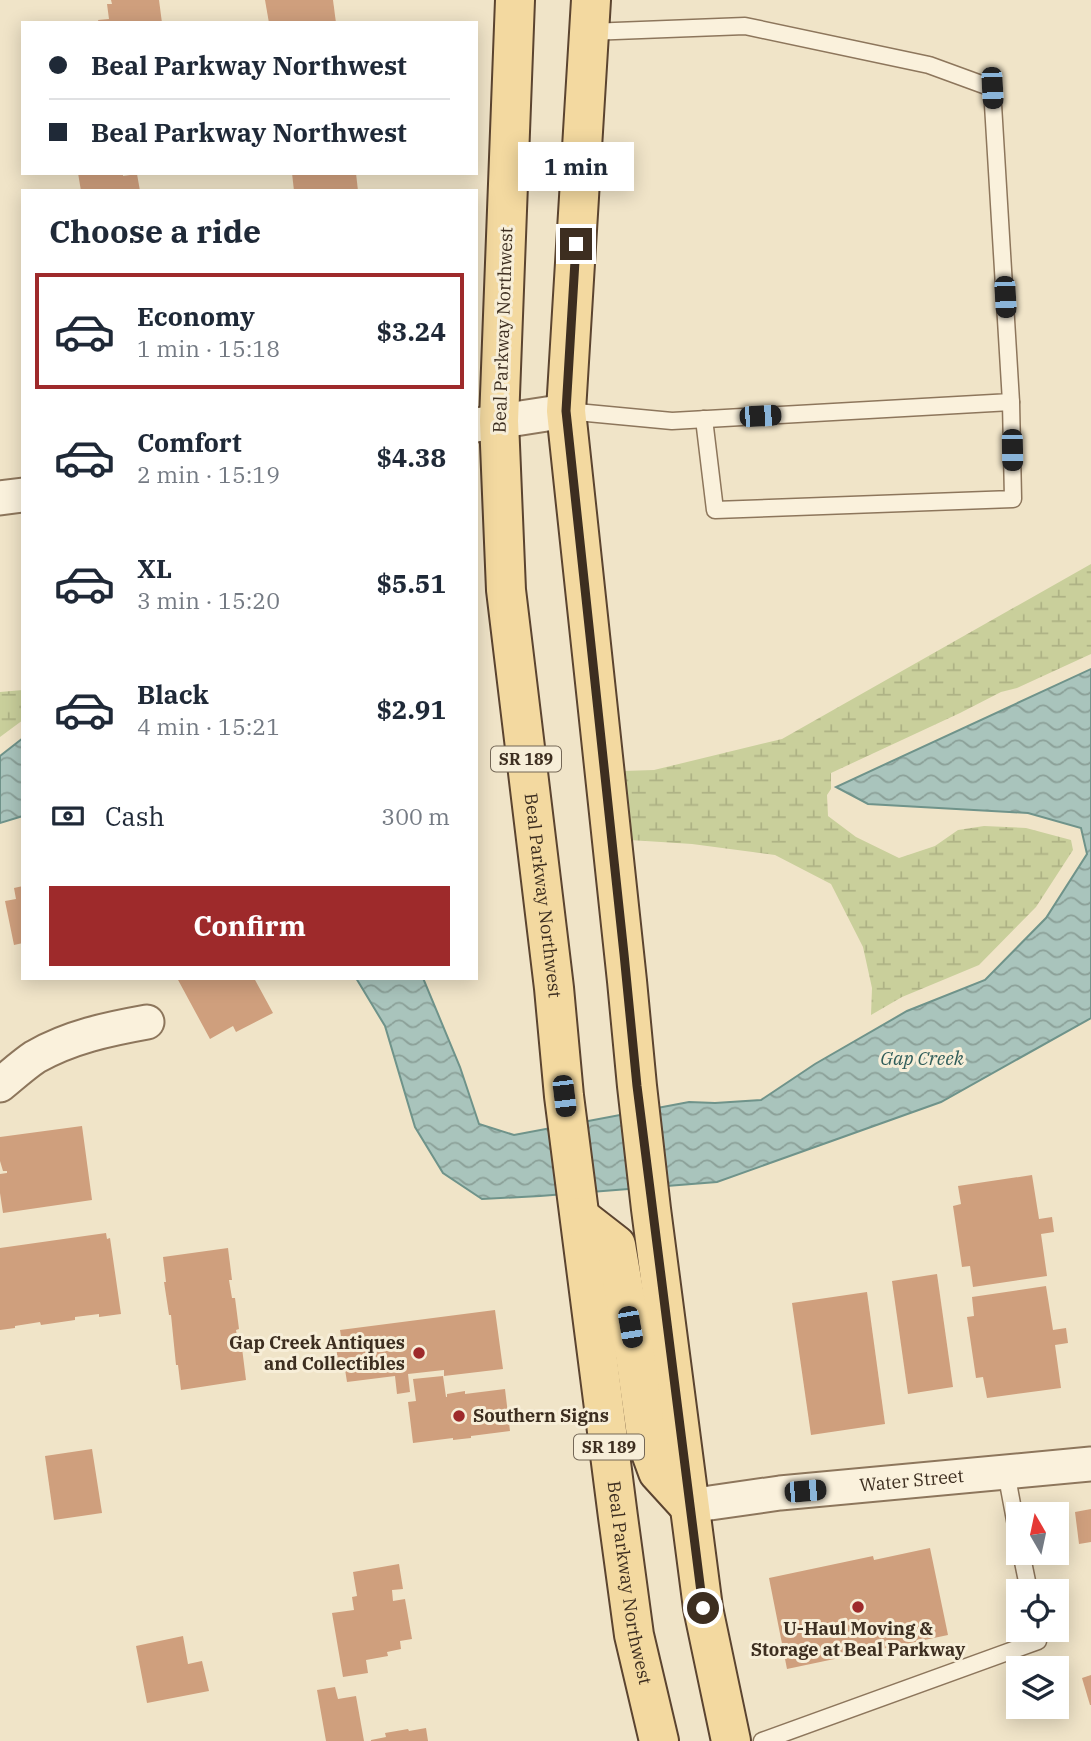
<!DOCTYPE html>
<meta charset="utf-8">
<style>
body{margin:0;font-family:"IBM Plex Serif",serif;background:#f6f6f7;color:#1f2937;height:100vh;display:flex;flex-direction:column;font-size:26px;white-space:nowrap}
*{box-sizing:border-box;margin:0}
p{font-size:23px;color:#747a83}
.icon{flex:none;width:38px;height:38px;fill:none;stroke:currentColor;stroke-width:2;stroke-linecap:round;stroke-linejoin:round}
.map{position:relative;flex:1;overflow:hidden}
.details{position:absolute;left:21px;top:189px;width:457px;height:791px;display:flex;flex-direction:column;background:#fff;border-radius:0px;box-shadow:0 4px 18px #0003}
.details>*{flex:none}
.guide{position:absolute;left:21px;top:21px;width:457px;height:154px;border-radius:0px;box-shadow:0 4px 18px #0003;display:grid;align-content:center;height:154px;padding:0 28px;background:#fff}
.needle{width:46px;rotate:351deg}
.controls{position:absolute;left:1006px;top:1502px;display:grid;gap:14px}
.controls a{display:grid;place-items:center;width:63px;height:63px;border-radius:0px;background:#fff;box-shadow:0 4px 18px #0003;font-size:35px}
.end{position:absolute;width:32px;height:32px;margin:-16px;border:9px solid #3d2e20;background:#fff;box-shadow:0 0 0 4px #fff}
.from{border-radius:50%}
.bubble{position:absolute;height:49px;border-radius:0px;background:#fff;box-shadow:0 4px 18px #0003;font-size:23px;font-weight:800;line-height:49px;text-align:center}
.car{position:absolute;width:21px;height:42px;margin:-21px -10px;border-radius:9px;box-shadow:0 0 5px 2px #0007;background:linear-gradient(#222 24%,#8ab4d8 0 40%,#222 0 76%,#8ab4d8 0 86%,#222 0)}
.guide b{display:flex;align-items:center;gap:24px;height:66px;font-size:26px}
.guide b+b{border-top:2px solid #e0e1e3}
.guide i{width:18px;height:18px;background:#1f2937}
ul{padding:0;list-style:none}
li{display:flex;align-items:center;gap:21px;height:116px;margin:0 14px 10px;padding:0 14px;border:4px solid transparent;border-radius:0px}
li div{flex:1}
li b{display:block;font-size:26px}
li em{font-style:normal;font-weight:800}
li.selected{border-color:#9e2a2b}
li>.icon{width:63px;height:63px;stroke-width:1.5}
h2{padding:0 28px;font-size:32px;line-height:84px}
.pay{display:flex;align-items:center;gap:18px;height:77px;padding:0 28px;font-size:26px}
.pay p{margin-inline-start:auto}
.button{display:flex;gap:14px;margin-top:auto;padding:14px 28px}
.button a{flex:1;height:80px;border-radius:0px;background:#9e2a2b;color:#fff;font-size:28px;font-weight:800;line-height:80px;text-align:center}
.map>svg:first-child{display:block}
.wetland{fill:url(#wetland-marsh)}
.water{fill:url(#water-waves);stroke:#6f938a;stroke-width:2}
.building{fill:#cf9f7d}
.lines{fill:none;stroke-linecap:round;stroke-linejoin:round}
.lane-casing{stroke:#8d765c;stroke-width:19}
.street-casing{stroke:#8d765c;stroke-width:37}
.primary-casing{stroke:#5b4430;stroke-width:42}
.lane{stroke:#faf1dc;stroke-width:16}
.street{stroke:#faf1dc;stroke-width:33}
.primary{stroke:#f3d9a0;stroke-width:38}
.route{stroke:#3d2e20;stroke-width:9}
.poi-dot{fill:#9e2a2b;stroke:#f7eed8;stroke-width:2.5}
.labels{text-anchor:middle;stroke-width:6;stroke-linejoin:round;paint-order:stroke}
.shield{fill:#f7eed8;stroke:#756857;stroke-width:2}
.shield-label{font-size:16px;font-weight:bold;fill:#3d2e20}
.street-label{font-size:18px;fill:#3d2e20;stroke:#f7eed8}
.poi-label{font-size:18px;font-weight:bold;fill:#3d2e20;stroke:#f7eed8;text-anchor:end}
.water-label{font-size:19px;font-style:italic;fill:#2f5d5a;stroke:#f7eed8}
</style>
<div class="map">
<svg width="1091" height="1741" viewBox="0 0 1091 1741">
<defs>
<pattern id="wetland-marsh" width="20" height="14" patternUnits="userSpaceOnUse" patternTransform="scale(1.75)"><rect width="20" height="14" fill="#c9cf9b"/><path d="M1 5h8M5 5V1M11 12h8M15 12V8" fill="none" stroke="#aeb285"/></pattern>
<pattern id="water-waves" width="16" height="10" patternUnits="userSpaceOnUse" patternTransform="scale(1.75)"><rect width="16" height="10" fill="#a9c4bc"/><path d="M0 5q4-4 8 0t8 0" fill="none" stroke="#8ba098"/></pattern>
</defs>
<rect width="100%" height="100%" fill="#f0e4c8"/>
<!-- wetland -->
<g class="wetland">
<polygon points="1091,564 1091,654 1017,688 1001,692 960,713 831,773 831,789 827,795 828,816 856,837 899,858 935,846 958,830 984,826 1026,828 1071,840 1073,850 1036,907 979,965 902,997 871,1015 872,988 863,947 831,884 775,855 692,844 630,840 623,771 654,770 782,739"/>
<polygon points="23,690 23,720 0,737 0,692"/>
</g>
<!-- water -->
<g class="water">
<polygon points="1091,669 1091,1018 941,1102 717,1182 540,1196 482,1199 443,1173 415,1127 385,1026 356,978 423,978 460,1067 479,1124 514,1135 689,1102 715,1103 761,1100 815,1064 907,1011 985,980 1046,918 1087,854 1081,828 1028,813 868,804 836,787"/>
<polygon points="23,738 23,816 0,823 0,756"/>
</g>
<!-- building -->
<g class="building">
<polygon points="111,0 159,0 162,23 99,23 98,20 109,19 107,4 112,4"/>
<polygon points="265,0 333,0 336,23 269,23"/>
<polygon points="78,173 123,173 123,176 137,174 140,191 81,191"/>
<polygon points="292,173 356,173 358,191 294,191"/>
<polygon points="23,886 23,943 14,945 5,901 16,899 14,888"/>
<polygon points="177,978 254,978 273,1013 236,1032 233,1026 210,1039"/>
<polygon points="82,1126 92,1200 3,1213 0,1193 0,1174 7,1173 7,1171 3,1171 0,1161 0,1137"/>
<polygon points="1032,1175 1039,1219 1052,1217 1054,1232 1041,1234 1047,1276 973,1287 970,1266 962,1267 953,1206 961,1204 958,1186"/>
<polygon points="106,1233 107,1239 110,1238 121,1314 99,1317 99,1314 75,1317 75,1320 41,1325 40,1322 15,1326 15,1328 0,1330 0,1248"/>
<polygon points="228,1248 232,1280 229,1280 232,1298 235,1298 239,1329 236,1330 239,1349 242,1348 246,1380 181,1390 178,1365 176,1365 171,1315 169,1315 164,1282 166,1282 163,1257"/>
<polygon points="937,1274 953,1387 908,1394 892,1281"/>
<polygon points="1046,1286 1053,1330 1066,1328 1068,1343 1055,1345 1061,1388 987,1398 983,1377 976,1378 967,1317 974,1316 972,1297"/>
<polygon points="867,1292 885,1424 811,1435 792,1303"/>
<polygon points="495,1310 503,1369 444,1376 444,1370 408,1374 410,1392 397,1394 395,1376 347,1382 344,1363 338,1364 336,1344 342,1343 340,1330"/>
<polygon points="443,1376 446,1397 447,1397 447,1394 465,1391 465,1394 505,1389 510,1431 471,1436 471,1438 453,1440 453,1438 413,1443 408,1402 416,1401 413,1379"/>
<polygon points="92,1449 102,1513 54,1520 45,1456"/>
<polygon points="1091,1509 1091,1542 1079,1544 1075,1512"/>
<polygon points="930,1548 948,1635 787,1669 769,1578 873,1556 874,1560"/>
<polygon points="399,1564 403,1589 392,1590 393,1601 405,1599 412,1639 400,1641 401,1649 387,1652 388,1656 366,1660 368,1673 343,1677 332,1613 354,1610 352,1597 357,1596 353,1572"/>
<polygon points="183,1636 188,1664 202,1661 209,1691 147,1703 136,1646"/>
<polygon points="1091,1675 1091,1705 1090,1705 1082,1678"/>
<polygon points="335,1687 338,1699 356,1696 364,1741 326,1741 317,1690"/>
<polygon points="426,1728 428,1741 371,1741 371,1740 386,1737 385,1733 408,1729 409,1731"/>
</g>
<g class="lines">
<!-- lane casing -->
<g class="lane-casing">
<g id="lane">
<polyline points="566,411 672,421 1011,402 992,88 929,65 745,26 589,32"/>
<polyline points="704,419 715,510 1013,499 1011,402"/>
<polyline points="1006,1472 1018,1536"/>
<polyline points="1021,1552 1029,1591"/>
<polyline points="762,1741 1038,1641 1036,1629"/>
</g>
</g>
<!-- street casing -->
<g class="street-casing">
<g id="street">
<polyline points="476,425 566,411"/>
<polyline points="0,498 23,495"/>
<path d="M0,1085C11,1076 23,1065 35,1057C70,1037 108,1029 147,1022"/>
<path id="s1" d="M689,1506L780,1493L1091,1464"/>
</g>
</g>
<!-- primary casing -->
<g class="primary-casing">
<g id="primary">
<path id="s2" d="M515,0L499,421L506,590L554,988L564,1096L618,1517L634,1635L659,1741"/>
<polyline points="591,0 566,411 627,981 637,1086 651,1209 703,1608 731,1741"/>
<polyline points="580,1217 616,1245 635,1355 647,1442 658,1472 689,1506"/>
</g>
</g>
<!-- lane -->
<use href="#lane" class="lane"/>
<!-- street -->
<use href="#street" class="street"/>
<!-- primary -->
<use href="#primary" class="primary"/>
</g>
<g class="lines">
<!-- route -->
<polyline class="route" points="576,244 566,411 624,954 637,1086 703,1608"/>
</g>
<!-- markers -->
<g class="poi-dot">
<circle cx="419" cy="1353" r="7"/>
<circle cx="459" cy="1416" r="7"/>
<circle cx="858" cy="1607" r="7"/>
</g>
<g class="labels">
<!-- shield labels -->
<g class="shield">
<rect x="491" y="746.5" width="70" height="25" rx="5"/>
<rect x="574" y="1434.5" width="70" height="25" rx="5"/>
</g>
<g class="shield-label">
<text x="526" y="765">SR 189</text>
<text x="609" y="1453">SR 189</text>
</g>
<!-- street labels -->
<g class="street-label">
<text transform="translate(503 330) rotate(-88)" y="6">Beal Parkway Northwest</text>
<text dy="6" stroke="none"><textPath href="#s2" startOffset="898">Beal Parkway Northwest</textPath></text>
<text dy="6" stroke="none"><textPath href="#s1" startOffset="224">Water Street</textPath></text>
<text dy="6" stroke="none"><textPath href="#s2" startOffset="1591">Beal Parkway Northwest</textPath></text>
</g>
<!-- poi labels -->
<g class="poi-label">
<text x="405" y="1349">Gap Creek Antiques<tspan x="405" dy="21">and Collectibles</tspan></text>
<text x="473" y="1422" text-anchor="start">Southern Signs</text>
<text x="858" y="1635" text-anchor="middle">U-Haul Moving &amp;<tspan x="858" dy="21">Storage at Beal Parkway</tspan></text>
</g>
<!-- water labels -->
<g class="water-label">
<text x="922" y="1065">Gap Creek</text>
</g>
</g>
</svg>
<div class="controls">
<a><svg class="needle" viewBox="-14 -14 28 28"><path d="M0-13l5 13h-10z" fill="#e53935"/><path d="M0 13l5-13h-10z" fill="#747a83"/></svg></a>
<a><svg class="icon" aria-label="locate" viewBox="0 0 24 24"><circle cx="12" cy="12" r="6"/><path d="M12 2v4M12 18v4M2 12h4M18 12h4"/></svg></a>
<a><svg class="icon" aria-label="layers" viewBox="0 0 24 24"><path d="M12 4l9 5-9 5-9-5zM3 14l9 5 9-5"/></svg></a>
</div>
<i class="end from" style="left:703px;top:1608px"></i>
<i class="end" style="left:576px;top:244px"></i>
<div class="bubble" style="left:518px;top:142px;width:116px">1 min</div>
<i class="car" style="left:992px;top:88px;rotate:177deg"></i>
<i class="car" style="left:1005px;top:297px;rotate:177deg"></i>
<i class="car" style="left:760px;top:416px;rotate:87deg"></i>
<i class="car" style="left:1012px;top:450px;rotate:179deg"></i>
<i class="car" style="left:564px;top:1096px;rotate:173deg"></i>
<i class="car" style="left:630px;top:1327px;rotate:170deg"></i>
<i class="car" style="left:805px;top:1491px;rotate:85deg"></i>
<div class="guide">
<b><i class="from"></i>Beal Parkway Northwest</b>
<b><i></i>Beal Parkway Northwest</b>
</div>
<section class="details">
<h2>Choose a ride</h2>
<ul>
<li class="selected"><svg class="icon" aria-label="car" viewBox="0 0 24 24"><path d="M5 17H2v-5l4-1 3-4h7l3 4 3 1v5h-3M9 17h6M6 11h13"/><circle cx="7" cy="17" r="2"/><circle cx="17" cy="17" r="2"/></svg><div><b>Economy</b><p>1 min · 15:18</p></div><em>$3.24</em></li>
<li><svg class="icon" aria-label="car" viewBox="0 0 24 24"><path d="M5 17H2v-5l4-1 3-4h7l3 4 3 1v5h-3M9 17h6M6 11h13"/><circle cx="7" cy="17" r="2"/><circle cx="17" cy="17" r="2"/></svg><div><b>Comfort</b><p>2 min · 15:19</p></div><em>$4.38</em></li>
<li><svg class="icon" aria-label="car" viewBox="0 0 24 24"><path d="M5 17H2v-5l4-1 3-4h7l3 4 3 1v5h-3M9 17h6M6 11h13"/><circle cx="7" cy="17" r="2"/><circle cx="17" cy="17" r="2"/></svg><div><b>XL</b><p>3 min · 15:20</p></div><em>$5.51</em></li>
<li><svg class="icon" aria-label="car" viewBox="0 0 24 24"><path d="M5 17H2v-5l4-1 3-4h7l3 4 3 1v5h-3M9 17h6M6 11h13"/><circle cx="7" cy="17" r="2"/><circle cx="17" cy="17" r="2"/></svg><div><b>Black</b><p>4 min · 15:21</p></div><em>$2.91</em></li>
</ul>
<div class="pay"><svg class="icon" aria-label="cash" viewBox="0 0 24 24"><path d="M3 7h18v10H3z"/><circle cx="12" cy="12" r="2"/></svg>Cash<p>300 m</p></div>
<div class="button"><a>Confirm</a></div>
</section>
</div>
